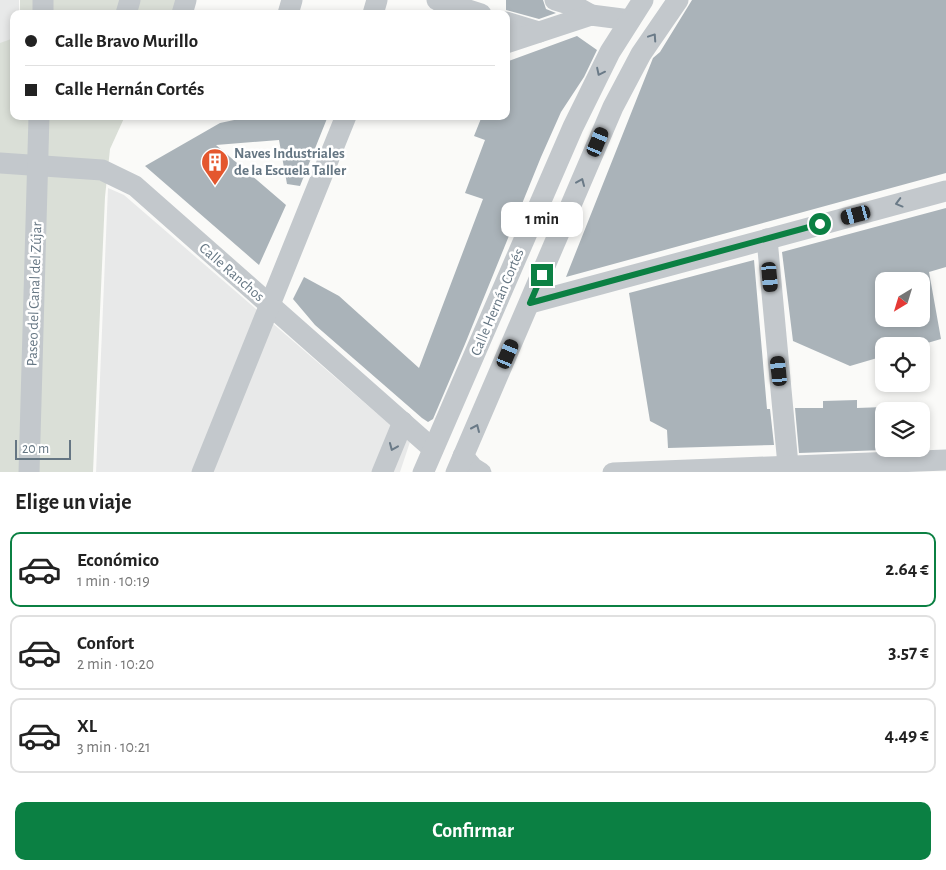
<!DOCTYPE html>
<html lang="es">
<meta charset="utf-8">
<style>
body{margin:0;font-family:"Alegreya Sans",sans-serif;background:#f6f6f6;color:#222;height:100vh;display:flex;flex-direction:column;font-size:19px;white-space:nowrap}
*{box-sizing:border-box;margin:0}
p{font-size:16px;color:#767676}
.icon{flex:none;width:28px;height:28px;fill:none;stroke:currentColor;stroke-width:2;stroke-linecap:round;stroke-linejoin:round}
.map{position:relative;height:472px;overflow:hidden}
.details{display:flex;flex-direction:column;background:#fff;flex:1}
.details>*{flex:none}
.banner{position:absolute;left:10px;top:10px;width:500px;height:110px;border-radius:10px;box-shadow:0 2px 8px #0003;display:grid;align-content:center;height:110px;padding:0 15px;background:#fff}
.needle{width:32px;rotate:218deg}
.tools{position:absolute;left:875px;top:272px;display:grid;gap:10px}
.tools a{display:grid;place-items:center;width:55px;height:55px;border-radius:10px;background:#fff;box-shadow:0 2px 8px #0003;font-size:25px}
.scale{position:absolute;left:15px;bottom:12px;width:56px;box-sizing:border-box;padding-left:5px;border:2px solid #657683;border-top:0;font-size:14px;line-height:18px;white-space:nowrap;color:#657683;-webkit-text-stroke:4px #fff;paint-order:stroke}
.end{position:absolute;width:22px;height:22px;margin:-11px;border:6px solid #0b8043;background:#fff;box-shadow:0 0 0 2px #fff}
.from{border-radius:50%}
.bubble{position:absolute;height:35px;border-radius:10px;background:#fff;box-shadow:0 2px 8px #0003;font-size:16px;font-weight:700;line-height:35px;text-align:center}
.car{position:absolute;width:15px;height:30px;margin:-15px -8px;border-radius:6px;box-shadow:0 0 4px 1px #0007;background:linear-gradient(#222 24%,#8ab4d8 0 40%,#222 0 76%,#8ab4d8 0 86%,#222 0)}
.banner b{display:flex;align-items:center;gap:18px;height:48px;font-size:19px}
.banner b+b{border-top:1px solid #e0e0e0}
.banner i{width:12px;height:12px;background:#222}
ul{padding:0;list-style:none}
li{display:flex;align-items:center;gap:15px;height:75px;margin:0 10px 8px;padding:0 5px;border:2px solid #e0e0e0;border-radius:10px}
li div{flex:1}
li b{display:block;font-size:19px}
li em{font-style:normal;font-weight:700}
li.selected{border-color:#0b8043}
li>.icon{width:45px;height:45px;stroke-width:1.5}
h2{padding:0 15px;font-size:22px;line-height:60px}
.cta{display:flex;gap:10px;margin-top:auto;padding:10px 15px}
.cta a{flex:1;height:58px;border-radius:10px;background:#0b8043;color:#fff;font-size:20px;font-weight:700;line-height:58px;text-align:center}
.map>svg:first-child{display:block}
.built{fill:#e8e9e9}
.green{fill:#dadfd7}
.building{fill:#aab3b9;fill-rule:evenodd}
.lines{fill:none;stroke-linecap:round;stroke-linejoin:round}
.minor{stroke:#c3c8cc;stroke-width:21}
.oneway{stroke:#6a7a87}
.route{stroke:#0b8043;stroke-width:6}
.labels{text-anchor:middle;stroke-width:5;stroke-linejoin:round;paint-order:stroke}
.poi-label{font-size:15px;font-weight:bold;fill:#657683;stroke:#fff;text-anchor:start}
.street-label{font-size:15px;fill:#657683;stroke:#fff}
</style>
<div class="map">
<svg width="946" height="473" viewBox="0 0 946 473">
<rect width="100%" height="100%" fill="#fafaf8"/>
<!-- built -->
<g class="built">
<polygon points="0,0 19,0 19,14 14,14 14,69 0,165"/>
<polygon points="108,188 124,195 410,442 400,472 96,473"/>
</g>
<!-- green -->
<g class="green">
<polygon points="20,0 186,0 182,14 20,14"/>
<polygon points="14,38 14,116 125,116 110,149 105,197 93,472 0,473 0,43"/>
</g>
<!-- building -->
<g class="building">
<polygon points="506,0 543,0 546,9 556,13 539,19 506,10"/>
<polygon points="692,0 946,0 946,173 566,277 653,58 660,52"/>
<polygon points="577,36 597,50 584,77 561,112 541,157 465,344 433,419 428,422 422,418 315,325 293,299 304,277 339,296 419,368 483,199 465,193 485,140 474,136 482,116 506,116 506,62"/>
<polygon points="253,116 328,116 300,186 287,184 279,140 216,145 286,205 259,265 145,166 220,123"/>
<path d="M946,208V267L929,272L941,339L917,346H884V356L850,366L793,341L782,252ZM884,281H921V319H884Z"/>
<polygon points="754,260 767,409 770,409 774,445 668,448 667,430 650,421 629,293"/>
<polygon points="857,400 857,408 884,407 884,450 799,453 795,408 823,408 823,401"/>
</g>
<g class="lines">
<!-- minor -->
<g class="minor">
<polyline points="437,0 481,14"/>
<polyline points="555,0 575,6 591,15"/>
<polyline points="43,14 43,0"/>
<polyline points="126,14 130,0"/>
<polyline points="182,14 186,0"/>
<polyline points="288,14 292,0"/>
<polyline points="373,14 377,0"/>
<polyline points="506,22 539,32"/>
<polyline points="506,43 591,15 630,20"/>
<polyline points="0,163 102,170 135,186 433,449"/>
<polyline points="767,239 788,465"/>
<polyline points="530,303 946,191"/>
<polyline points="463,456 473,468 481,473"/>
<polyline points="29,473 39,116"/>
<polyline points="202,473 346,116"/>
<polyline points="382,473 403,422"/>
<polyline points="423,473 573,127 610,52 643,0"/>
<polyline points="456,473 613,107 641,54 678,0"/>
<polyline points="613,473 946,460"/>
</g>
</g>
<!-- one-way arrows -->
<defs><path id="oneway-chevron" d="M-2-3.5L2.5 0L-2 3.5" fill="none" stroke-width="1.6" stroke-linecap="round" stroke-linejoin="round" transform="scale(1.25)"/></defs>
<g class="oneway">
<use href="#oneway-chevron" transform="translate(653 37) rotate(-56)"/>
<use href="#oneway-chevron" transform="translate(600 72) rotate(116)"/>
<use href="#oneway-chevron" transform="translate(581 182) rotate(-67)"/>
<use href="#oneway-chevron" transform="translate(899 203) rotate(165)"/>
<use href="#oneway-chevron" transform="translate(476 428) rotate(-66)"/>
<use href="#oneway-chevron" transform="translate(393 447) rotate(113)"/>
</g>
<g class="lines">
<!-- route -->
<polyline class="route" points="542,275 530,303 820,224"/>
</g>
<!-- icons -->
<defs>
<g id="building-pin" transform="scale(1.4375)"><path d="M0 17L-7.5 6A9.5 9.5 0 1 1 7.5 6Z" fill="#e4572e" stroke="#fff"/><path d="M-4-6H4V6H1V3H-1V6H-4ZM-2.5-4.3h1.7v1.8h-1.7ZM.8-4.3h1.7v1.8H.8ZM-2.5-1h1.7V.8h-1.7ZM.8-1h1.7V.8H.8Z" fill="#fff"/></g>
</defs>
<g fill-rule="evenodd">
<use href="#building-pin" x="215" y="162"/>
</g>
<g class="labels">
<!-- poi labels -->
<g class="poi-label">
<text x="234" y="158">Naves Industriales<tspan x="234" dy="17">de la Escuela Taller</tspan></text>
</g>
<!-- street labels -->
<g class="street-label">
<text transform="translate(232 272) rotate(41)" y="5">Calle Ranchos</text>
<text transform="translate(34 294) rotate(-88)" y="5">Paseo del Canal del Zújar</text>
<text transform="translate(497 302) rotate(-67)" y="5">Calle Hernán Cortés</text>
</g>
</g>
</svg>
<div class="tools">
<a><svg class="needle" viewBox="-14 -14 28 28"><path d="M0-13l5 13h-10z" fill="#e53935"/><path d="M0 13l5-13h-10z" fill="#767676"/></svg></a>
<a><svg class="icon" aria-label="locate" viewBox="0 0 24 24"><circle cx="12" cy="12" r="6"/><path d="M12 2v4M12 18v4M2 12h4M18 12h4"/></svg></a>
<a><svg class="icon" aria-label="layers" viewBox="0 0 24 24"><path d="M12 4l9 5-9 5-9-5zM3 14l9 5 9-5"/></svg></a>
</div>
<div class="scale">20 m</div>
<i class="end from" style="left:820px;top:224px"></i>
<i class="end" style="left:542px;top:275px"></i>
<div class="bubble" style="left:501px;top:202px;width:82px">1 min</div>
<i class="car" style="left:598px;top:142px;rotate:23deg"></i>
<i class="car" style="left:856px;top:215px;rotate:255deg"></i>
<i class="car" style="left:770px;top:277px;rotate:175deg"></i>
<i class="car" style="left:508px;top:354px;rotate:23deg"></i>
<i class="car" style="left:779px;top:371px;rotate:354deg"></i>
<div class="banner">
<b><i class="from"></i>Calle Bravo Murillo</b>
<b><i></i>Calle Hernán Cortés</b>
</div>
</div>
<section class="details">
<h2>Elige un viaje</h2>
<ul>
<li class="selected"><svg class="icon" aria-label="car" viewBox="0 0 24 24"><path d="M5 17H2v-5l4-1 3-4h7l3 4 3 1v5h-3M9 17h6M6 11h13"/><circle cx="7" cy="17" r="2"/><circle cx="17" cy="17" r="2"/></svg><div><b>Económico</b><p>1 min · 10:19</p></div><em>2.64 €</em></li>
<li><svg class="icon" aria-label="car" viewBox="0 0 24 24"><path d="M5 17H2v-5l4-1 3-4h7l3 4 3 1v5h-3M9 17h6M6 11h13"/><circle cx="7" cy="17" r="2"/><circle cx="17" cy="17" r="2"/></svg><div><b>Confort</b><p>2 min · 10:20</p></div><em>3.57 €</em></li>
<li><svg class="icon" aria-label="car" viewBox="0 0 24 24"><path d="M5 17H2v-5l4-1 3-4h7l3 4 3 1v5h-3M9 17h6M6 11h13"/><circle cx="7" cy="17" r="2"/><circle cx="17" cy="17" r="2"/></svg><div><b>XL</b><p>3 min · 10:21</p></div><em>4.49 €</em></li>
</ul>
<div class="cta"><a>Confirmar</a></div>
</section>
